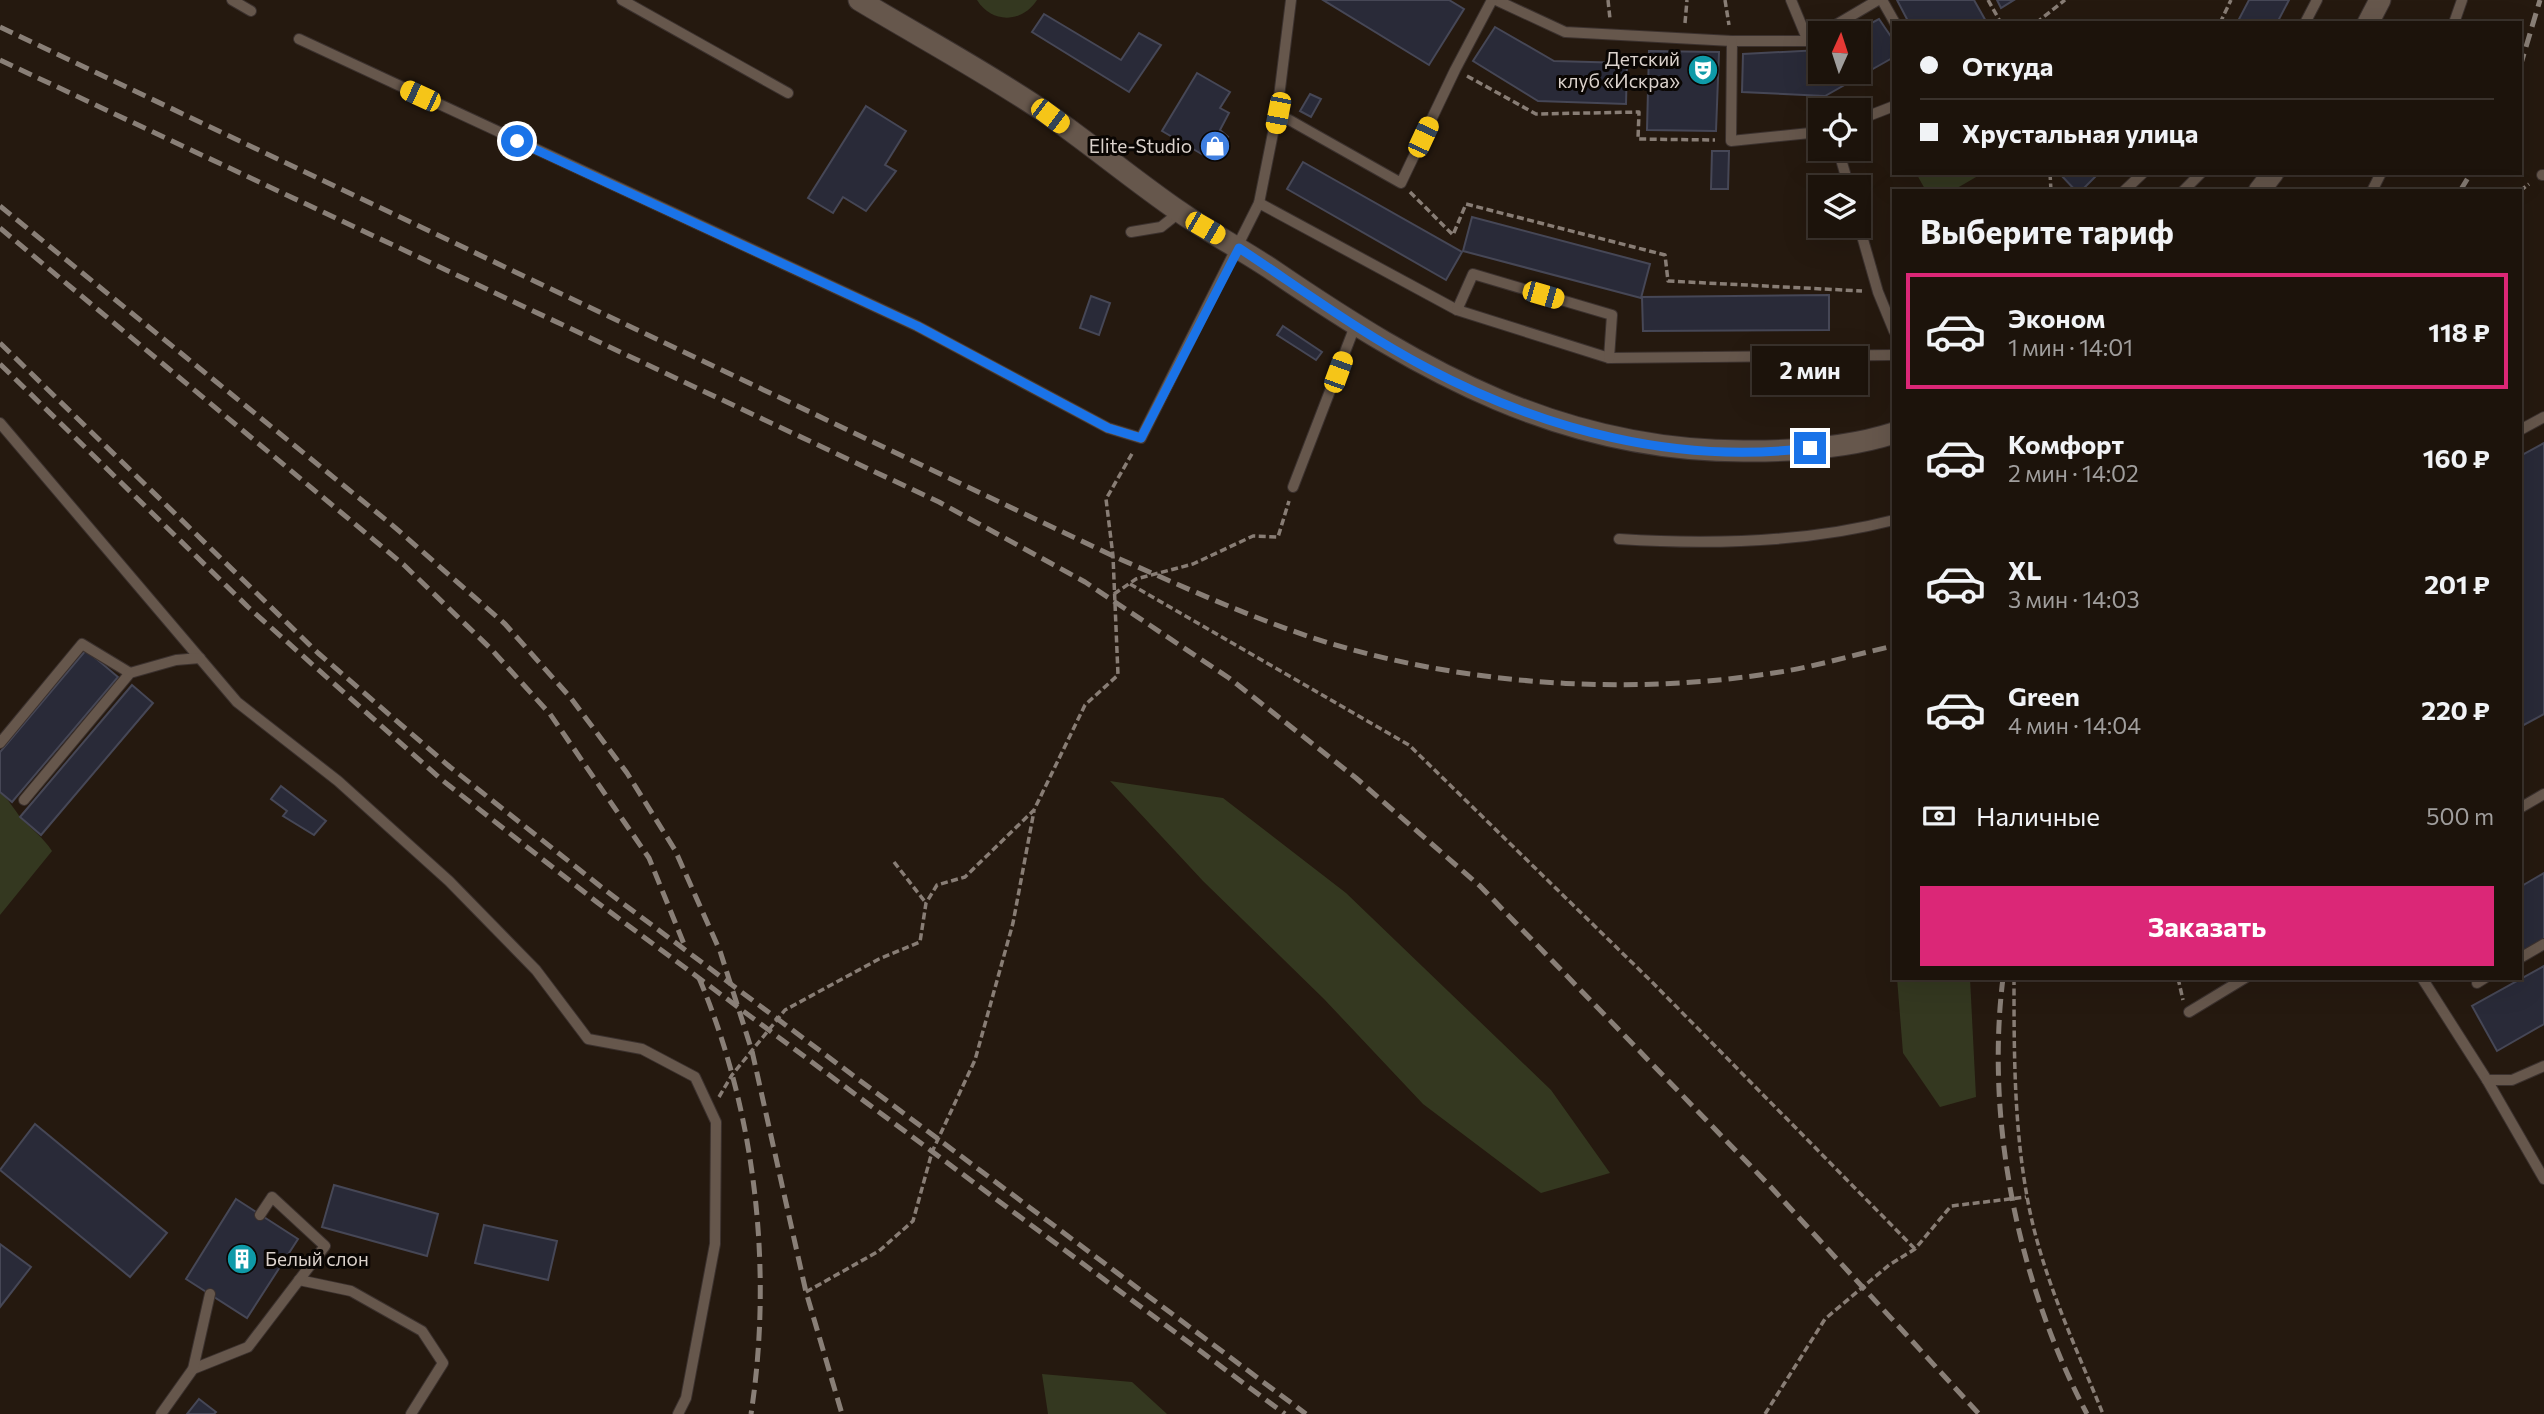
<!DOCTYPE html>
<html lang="ru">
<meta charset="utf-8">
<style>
body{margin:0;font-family:Commissioner,sans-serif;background:#292019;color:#f1f3f6;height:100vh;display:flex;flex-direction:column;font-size:26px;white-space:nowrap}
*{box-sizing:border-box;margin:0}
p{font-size:23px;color:#a09e9d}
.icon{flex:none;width:38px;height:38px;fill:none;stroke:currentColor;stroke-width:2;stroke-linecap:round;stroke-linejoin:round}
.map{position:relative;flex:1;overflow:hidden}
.panel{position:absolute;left:1892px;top:189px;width:630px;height:791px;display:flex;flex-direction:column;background:#1c130b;border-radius:0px;box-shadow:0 7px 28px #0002,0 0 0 2px #3a322c}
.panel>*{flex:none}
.hud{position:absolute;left:1892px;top:21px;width:630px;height:154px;border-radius:0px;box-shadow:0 7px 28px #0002,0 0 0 2px #3a322c;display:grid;align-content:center;height:154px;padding:0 28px;background:#1c130b}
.needle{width:46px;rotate:3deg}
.buttons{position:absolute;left:1808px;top:21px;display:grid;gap:14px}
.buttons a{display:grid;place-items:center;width:63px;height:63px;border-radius:0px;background:#1c130b;box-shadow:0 7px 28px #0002,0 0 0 2px #3a322c;font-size:35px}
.end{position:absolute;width:32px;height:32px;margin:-16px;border:9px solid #1a73e8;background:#fff;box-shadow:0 0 0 4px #fff}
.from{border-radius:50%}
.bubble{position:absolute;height:49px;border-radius:0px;background:#1c130b;box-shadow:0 7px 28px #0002,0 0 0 2px #3a322c;font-size:23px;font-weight:700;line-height:49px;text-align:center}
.car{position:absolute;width:21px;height:42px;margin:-21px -10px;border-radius:9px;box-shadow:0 0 5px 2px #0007;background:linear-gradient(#f5c518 24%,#345 0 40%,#f5c518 0 76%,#345 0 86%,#f5c518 0)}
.hud b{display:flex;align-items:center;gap:24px;height:66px;font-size:26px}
.hud b+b{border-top:2px solid #3a322c}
.hud i{width:18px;height:18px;background:#f1f3f6}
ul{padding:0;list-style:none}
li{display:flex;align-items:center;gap:21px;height:116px;margin:0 14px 10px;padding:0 14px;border:4px solid transparent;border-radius:0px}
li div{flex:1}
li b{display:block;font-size:26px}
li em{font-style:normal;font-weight:700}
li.current{border-color:#db2777}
li>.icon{width:63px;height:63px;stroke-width:1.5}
h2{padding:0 28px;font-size:32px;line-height:84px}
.pay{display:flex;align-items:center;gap:18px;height:77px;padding:0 28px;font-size:26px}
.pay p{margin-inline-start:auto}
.action{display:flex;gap:14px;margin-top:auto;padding:14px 28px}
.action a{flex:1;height:80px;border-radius:0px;background:#db2777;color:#fff;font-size:28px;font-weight:700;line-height:80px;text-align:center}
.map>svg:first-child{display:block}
.green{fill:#343820}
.building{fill:#292a38;stroke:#464756;stroke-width:2}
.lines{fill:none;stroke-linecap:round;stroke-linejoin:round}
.lane-casing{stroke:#3b312e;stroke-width:12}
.secondary-casing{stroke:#3b312e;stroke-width:23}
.path{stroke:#887d75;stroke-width:3.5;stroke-dasharray:7 3.5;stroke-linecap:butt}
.lane{stroke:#66574c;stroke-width:10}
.secondary{stroke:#66574c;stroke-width:21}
.rail{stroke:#897f77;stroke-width:5;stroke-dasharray:14 7;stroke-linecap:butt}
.route{stroke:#1a73e8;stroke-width:9}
.labels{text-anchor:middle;stroke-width:6;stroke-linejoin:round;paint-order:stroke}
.poi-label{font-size:19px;fill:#dbd2cc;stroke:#0a0603;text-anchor:end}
</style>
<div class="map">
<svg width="2544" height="1414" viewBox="0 0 2544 1414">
<rect width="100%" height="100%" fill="#25190f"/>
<!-- green -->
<g class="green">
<path d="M977,0H1037C1022,23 992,24 977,0Z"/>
<polygon points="1916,173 1983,173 1952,191 1926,191"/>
<polygon points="1110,781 1223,798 1346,893 1551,1090 1610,1173 1541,1193 1423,1104 1324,999 1203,881"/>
<path d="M0,792C9,800 14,809 21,818C32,830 43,837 52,851L0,915Z"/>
<polygon points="1897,978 1970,978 1976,1097 1940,1107 1903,1053"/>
<polygon points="1042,1374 1132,1382 1167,1414 1048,1414"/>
</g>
<!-- building -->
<g class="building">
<polygon points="1323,0 1449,0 1464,9 1429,65"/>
<polygon points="1897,0 1974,0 1987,23 1909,23"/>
<polygon points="1997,0 2014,0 2001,8"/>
<polygon points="2249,0 2289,0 2277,23 2237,23"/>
<polygon points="1044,14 1121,60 1139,33 1161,45 1129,92 1032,32"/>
<polygon points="1879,19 1894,41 1894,57 1825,96 1742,92 1743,54 1820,50 1820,72 1858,72 1858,33 1852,33"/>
<polygon points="1495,27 1554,61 1627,63 1626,104 1538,101 1473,61"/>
<polygon points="1649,51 1719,52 1716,131 1647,130"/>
<polygon points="1197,73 1230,92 1220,108 1229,113 1220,130 1228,137 1212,160 1162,131"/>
<polygon points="1310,94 1321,99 1311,117 1300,111"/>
<polygon points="866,106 906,131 885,165 896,171 866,211 843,197 833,213 808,198"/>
<polygon points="1712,151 1729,151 1728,189 1711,189"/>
<polygon points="1303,162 1462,252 1446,280 1287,189"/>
<polygon points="2059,173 2099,173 2081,191 2076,191"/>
<polygon points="1472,217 1650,264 1641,298 1463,251"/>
<polygon points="1829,295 1829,330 1643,331 1642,297"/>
<polygon points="1091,296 1110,303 1099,335 1080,328"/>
<polygon points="1283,326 1322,352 1316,360 1277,335"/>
<polygon points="2544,443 2544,714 2520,727 2520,456"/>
<polygon points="86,650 118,677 12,802 0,792 0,752"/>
<polygon points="132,685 153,703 41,835 20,817"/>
<polygon points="281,786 326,821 314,835 283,816 287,811 271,799"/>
<polygon points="2544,873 2544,940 2520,954 2520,887"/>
<polygon points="2544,966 2544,1024 2497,1051 2472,1006"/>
<polygon points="35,1124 167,1233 130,1277 0,1170"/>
<polygon points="334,1185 438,1214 427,1256 322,1227"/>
<polygon points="236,1199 298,1239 247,1318 186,1279"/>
<polygon points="484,1225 557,1241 548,1280 475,1263"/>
<polygon points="0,1244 31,1267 0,1307"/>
<polygon points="199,1399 216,1412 214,1414 187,1414"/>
</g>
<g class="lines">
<!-- lane casing -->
<g class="lane-casing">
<g id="lane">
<polyline points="232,0 251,11"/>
<polyline points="622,0 788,93"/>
<polyline points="1496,0 1565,32 1732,41 1808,41 1820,34"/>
<polyline points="1791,0 1808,41"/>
<polyline points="1882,0 1895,23"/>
<polyline points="2305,23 2317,0"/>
<polyline points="2454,23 2462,0"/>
<polyline points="1822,33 1878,0"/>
<polyline points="299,39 917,326 1108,428 1141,438 1259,203 1277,113 1401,183 1455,70 1492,0"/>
<polyline points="1732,41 1731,141 1820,132"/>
<polyline points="1277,113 1291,0"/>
<polyline points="1858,120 1894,106"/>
<polyline points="1838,149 1849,187"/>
<polyline points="2542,175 2544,175"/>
<polyline points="2124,191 2143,173"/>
<polyline points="2183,191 2201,173"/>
<polyline points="2372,191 2381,173"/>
<polyline points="1259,203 1457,310 1609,358 1894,355"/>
<polyline points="1858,222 1878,292 1894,331"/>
<polyline points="1131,232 1161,227 1180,212"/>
<polyline points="1457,310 1473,274 1612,315 1609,358"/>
<polyline points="0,423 237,702 338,781 449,881 536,970 588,1039 642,1049 695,1077 716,1122 715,1244 686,1398 678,1414"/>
<polyline points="2520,430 2544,417"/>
<polyline points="1293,487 1355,326"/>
<path d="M1619,539C1710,545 1805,543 1894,520"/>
<polyline points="0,743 82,644 130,673"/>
<polyline points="24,800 130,673 176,660 200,658"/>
<polyline points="2520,808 2544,794"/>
<polyline points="2520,958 2544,944"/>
<polyline points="2422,978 2487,1080 2512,1080 2544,1066"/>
<polyline points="2477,983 2485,978"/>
<polyline points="2189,1012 2245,978"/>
<polyline points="2487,1080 2544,1179"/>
<polyline points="299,1280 351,1291 422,1331 443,1363 411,1414"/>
<polyline points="193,1369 248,1347 325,1246 272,1197 260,1215"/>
<polyline points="161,1414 193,1369 210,1294"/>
</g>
</g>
<!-- secondary casing -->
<g class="secondary-casing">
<g id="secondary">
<path d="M859,0C922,38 988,73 1049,115C1093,146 1135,181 1180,212C1210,233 1243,250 1274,271C1422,372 1564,453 1750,451C1797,451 1848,448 1894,433"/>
<polyline points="2368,23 2380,0"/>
<polyline points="2259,191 2273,173"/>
</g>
</g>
<!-- path -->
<g class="path">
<polyline points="1608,0 1610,19"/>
<polyline points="1725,0 1729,25"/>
<polyline points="1988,0 2001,23"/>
<polyline points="1685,23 1687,0"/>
<polyline points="2036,23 2065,0"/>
<polyline points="2220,23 2231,0"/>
<polyline points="1467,76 1536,114 1639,112 1638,139 1715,140"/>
<polyline points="2050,173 2051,191"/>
<polyline points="2520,191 2529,184"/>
<polyline points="1410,192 1453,235 1466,204 1665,255 1668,281 1862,291"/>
<polyline points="1130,584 1409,745 1653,983 1915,1249"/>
<polyline points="1114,594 1136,579 1193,564 1253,536 1278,537 1289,501"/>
<polyline points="894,862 926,903"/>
<path d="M2014,978C2014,1054 2014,1128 2028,1202C2042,1276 2075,1345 2103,1414"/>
<polyline points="2178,978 2183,1000"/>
<polyline points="719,1097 732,1075 785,1010 879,959 920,942 926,903 937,885 965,877 1034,810 1085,705 1118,675 1113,556 1106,499 1133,452"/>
<polyline points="806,1292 879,1251 913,1221 932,1152 975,1060 1013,923 1034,811"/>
<polyline points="1765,1414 1825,1319 1889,1265 1915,1249 1951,1206 2026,1197"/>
</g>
<!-- lane -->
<use href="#lane" class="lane"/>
<!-- secondary -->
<use href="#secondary" class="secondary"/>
<!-- rail -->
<g class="rail">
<path d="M0,27L1113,556C1184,587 1255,620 1329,643C1472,686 1632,696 1780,672C1818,666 1856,654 1894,646"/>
<polyline points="0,60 939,502 1085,582 1229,678 1356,778 1480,886 1769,1185 1979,1414"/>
<polyline points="2520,67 2540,0"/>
<polyline points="2460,191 2471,173"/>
<polyline points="0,206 391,524 505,624 570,697 627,773 675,850 720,951 752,1051 806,1292 842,1414"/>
<polyline points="0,228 404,565 491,649 550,714 649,858 686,949"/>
<polyline points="0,343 318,653 450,767 605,890 1306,1414"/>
<polyline points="0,364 248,607 442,780 598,903 1285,1414"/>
<path d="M699,978C756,1112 773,1271 751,1414"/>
<path d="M2003,978C1985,1123 2019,1285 2087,1414"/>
</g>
</g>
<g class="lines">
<!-- route -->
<path class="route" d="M517,141L917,326L1108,428L1141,438L1239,248C1301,289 1361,333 1427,368C1544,430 1677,465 1810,448"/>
</g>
<!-- icons -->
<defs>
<g id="theatre-disc" transform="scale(1.575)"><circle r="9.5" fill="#0f9aa8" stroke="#0a0603"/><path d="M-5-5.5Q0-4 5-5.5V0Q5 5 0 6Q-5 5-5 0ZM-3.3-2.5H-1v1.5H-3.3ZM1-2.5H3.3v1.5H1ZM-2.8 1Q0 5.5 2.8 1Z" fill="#fff"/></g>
<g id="shop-disc" transform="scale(1.575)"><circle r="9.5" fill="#3f7fe0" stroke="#0a0603"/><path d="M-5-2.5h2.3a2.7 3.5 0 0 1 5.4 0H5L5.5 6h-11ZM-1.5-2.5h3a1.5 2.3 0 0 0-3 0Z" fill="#fff"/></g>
<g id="building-disc" transform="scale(1.575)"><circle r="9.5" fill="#0f9aa8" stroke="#0a0603"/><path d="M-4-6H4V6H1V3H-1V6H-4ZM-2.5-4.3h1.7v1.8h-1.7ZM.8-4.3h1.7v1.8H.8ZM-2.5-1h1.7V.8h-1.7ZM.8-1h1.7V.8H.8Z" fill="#fff"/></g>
</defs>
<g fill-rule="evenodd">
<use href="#theatre-disc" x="1703" y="70"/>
<use href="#shop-disc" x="1215" y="146"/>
<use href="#building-disc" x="242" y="1259"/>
</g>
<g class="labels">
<!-- poi labels -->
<g class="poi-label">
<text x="1680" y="66">Детский<tspan x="1680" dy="22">клуб «Искра»</tspan></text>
<text x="1192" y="153">Elite-Studio</text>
<text x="265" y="1266" text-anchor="start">Белый слон</text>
</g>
</g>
</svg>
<div class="buttons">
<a><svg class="needle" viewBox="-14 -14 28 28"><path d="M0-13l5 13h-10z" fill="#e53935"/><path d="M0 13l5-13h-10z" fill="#a09e9d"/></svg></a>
<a><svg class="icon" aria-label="locate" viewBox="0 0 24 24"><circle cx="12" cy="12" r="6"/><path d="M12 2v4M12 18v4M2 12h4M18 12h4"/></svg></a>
<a><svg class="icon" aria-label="layers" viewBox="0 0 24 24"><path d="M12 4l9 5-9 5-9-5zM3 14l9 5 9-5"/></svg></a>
</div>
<i class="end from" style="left:517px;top:141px"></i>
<i class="end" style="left:1810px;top:448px"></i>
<div class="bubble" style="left:1752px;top:346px;width:116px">2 мин</div>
<i class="car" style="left:420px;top:96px;rotate:295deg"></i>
<i class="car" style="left:1278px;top:113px;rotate:191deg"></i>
<i class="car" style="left:1050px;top:116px;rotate:127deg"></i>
<i class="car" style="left:1423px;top:137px;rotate:25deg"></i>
<i class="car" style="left:1205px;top:228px;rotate:120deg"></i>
<i class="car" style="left:1543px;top:295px;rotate:106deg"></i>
<i class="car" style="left:1338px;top:372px;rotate:20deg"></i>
<div class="hud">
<b><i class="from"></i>Откуда</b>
<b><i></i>Хрустальная улица</b>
</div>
<section class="panel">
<h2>Выберите тариф</h2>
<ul>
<li class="current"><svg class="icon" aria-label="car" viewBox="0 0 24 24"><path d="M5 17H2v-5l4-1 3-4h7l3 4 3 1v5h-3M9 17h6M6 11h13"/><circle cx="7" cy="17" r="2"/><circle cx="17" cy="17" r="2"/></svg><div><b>Эконом</b><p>1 мин · 14:01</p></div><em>118 ₽</em></li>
<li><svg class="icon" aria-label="car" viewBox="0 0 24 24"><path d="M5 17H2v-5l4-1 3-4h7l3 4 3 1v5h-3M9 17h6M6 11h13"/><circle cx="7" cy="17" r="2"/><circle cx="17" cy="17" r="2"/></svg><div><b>Комфорт</b><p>2 мин · 14:02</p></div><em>160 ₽</em></li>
<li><svg class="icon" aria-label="car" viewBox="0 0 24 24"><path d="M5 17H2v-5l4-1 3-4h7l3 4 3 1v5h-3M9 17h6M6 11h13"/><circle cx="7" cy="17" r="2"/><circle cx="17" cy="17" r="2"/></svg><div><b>XL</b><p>3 мин · 14:03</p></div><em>201 ₽</em></li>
<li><svg class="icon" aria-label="car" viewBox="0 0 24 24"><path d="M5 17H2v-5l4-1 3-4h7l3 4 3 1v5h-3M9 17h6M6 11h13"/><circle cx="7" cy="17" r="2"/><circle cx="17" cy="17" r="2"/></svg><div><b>Green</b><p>4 мин · 14:04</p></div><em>220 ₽</em></li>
</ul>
<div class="pay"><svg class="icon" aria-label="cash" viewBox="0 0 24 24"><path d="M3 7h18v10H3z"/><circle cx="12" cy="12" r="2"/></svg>Наличные<p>500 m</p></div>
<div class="action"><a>Заказать</a></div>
</section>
</div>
